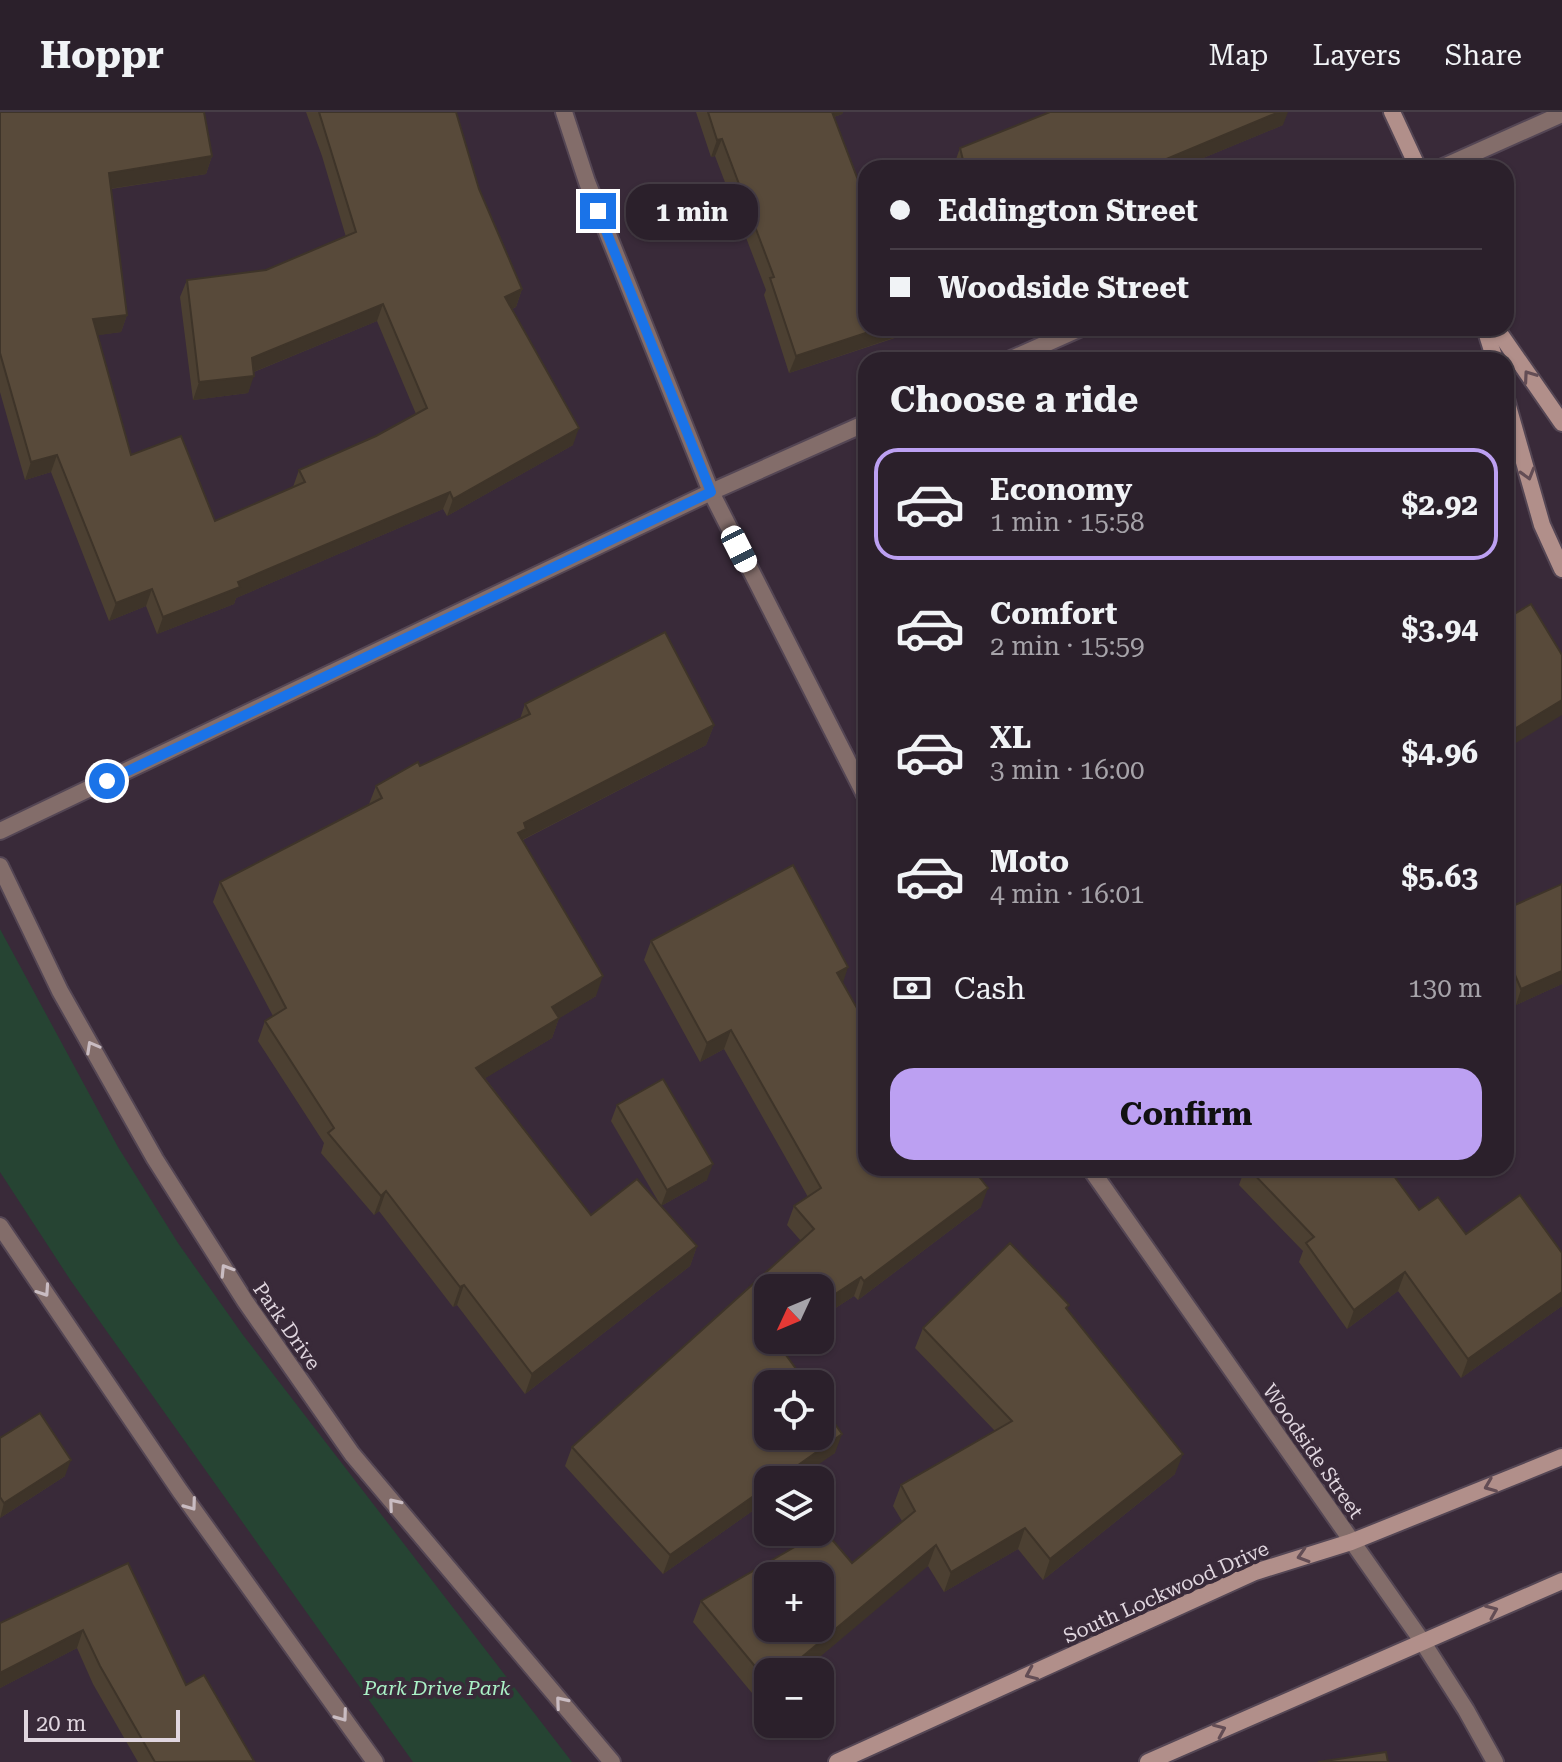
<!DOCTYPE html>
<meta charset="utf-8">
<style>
body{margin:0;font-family:"Roboto Serif",serif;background:#332833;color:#f1f3f6;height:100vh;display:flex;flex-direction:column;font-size:30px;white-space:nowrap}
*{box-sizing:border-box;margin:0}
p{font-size:26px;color:#a6a3a9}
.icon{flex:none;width:44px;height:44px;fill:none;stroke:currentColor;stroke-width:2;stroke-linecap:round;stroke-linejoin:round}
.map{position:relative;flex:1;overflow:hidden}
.side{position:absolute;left:858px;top:240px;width:656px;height:824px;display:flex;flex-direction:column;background:#2b202b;border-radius:24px;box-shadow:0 2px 6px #0004,0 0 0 2px #473e47}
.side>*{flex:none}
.guide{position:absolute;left:858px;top:48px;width:656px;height:176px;border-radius:24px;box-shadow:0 2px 6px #0004,0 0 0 2px #473e47;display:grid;align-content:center;height:176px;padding:0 32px;background:#2b202b}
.needle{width:52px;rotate:226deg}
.buttons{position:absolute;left:754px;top:1162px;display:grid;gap:16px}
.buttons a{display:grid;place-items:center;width:80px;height:80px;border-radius:16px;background:#2b202b;box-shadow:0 2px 6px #0004,0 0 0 2px #473e47;font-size:40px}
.scale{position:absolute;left:24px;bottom:20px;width:156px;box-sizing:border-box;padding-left:8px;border:4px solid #e0d6df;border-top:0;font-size:22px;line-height:28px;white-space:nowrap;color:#e0d6df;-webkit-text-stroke:6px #392a39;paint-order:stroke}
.end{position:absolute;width:36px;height:36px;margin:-18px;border:10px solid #1a73e8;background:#fff;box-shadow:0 0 0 4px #fff}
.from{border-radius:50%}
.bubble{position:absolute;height:56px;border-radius:24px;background:#2b202b;box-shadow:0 2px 6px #0004,0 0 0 2px #473e47;font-size:26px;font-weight:700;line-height:56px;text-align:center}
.car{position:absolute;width:24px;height:48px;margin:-24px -12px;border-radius:10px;box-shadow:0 0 6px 2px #0007;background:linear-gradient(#fff 24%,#345 0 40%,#fff 0 76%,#345 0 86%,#fff 0)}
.guide b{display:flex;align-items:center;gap:28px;height:76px;font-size:30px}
.guide b+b{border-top:2px solid #473e47}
.guide i{width:20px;height:20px;background:#f1f3f6}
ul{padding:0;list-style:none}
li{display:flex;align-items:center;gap:24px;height:112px;margin:0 16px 12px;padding:0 16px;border:4px solid transparent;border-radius:24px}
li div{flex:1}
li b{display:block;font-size:30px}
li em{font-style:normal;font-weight:700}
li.on{border-color:#bca0f2}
li>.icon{width:72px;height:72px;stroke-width:1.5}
h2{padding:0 32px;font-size:36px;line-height:96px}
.pay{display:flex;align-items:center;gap:20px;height:88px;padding:0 32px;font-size:30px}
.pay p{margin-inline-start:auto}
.cta{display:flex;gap:16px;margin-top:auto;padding:16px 32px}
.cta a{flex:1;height:92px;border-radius:24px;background:#bca0f2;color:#111;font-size:32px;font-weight:700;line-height:92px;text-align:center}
header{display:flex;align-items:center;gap:48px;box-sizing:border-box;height:112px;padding:0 40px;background:#2b202b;border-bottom:2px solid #473e47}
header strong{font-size:38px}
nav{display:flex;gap:44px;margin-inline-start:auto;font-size:28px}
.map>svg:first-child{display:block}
.green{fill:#264433}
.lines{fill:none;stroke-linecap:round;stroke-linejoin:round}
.street-casing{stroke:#544654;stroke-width:20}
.secondary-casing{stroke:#544654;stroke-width:20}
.street{stroke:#836d6a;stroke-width:16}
.secondary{stroke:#b18f8a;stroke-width:16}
.wall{fill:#4c4032}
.shaded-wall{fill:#3e3429}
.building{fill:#584a3a;stroke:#3e3429;stroke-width:2;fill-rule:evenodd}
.oneway{stroke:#634d55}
.oneway2{stroke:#c9bcc2}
.route{stroke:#1a73e8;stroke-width:10}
.labels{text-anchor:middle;stroke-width:8;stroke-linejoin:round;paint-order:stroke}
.street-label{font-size:20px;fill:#e0d6df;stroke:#392a39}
.park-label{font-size:20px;font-style:italic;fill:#aaf1c6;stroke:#392a39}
</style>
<header>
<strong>Hoppr</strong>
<nav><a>Map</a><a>Layers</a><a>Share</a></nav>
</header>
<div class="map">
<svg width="1562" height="1650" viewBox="0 0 1562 1650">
<rect width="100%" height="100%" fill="#392a39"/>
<!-- green -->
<polygon class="green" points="0,817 118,1035 178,1131 243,1223 572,1650 413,1650 71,1169 0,1060"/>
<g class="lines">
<!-- street casing -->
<g class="street-casing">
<g id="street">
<polyline points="564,0 587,70 711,380 866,685"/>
<polyline points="1441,56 1562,2"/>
<polyline points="1009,248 1081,216"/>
<polyline points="0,719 711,380 866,311"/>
<polyline points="0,754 60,879 155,1047 245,1189 352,1342 612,1650"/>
<polyline points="1090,1056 1422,1529 1466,1598 1495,1650"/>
<polyline points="0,1114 180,1379 375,1650"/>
</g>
</g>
<!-- secondary casing -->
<g class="secondary-casing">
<g id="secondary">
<polyline points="1392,0 1418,56"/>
<polyline points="1485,216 1495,248"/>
<polyline points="1496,216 1562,311"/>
<polyline points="1506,287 1542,413 1562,457"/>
<polyline points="837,1650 1255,1460 1351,1430 1562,1345"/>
<polyline points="1148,1650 1562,1469"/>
</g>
</g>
<!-- street -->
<use href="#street" class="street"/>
<!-- secondary -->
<use href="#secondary" class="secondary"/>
</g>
<!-- wall -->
<g class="wall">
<polygon points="0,0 212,44 206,62 111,77 127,203 121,220 97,223 131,343 215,409 293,375 299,358 376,324 416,302 377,209 254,260 248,281 193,288 180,185 187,168 266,158 346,125 322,44 306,0 456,0 479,77 522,177 516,195 512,197 573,333 447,404 443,397 236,486 234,492 157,522 146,494 109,509 51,360 25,368 0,280"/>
<polygon points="696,0 843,0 842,2 834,5 866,216 923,216 922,217 789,261 764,183 766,178 715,44 711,45"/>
<polygon points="1283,13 1179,56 955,56 954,53 960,36"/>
<polygon points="525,592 714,613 706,633 523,728 596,884 559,906 552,926 485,966 591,1103 697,1134 690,1154 525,1282 457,1193 453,1195 379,1099 374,1103 321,1041 324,1031 258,929 265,909 273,904 213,790 220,770 369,692 376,674 520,607"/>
<polygon points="1562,772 1562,872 1516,893 1506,871 1506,797"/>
<polygon points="651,829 843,871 866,1056 981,1095 858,1188 854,1184 820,1206 820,1176 768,1228 787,1228 779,1233 835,1341 768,1368 768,1388 663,1462 565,1354 572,1335 801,1129 787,1113 794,1094 808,1085 724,937 700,950 644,848"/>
<polygon points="617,993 707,1068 661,1094 611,1009"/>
<polygon points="1245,1056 1388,1056 1419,1098 1466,1122 1562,1141 1562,1194 1461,1266 1398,1179 1347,1217 1299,1150 1303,1139 1239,1073"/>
<polygon points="1067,1198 1175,1362 1043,1468 1018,1437 944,1480 928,1454 768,1560 768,1588 762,1593 693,1510 701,1489 852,1451 902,1409 893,1394 901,1373 995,1319 915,1236 923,1216"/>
<polygon points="0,1326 65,1364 0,1406"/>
<polygon points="128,1451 186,1573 253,1650 138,1650 93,1572 77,1536 0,1576 0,1511"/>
</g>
<!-- shaded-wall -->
<g class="shaded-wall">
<polygon points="826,0 843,0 842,2 823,9"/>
<polygon points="1279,0 1288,0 1283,13 1179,56 1145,56"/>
<polygon points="722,27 715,44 711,45 717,28"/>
<polygon points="212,44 206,62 102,78 109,61"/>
<polygon points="522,177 516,195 499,202 505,185"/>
<polygon points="383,192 377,209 246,263 252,246"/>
<polygon points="127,203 121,220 86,225 93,207"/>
<polygon points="881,216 923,216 789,261 796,244"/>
<polygon points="254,264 248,281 193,288 199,270"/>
<polygon points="579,316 573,333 447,404 453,387"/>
<polygon points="57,343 51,360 25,368 31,350"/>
<polygon points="450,380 443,397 236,486 234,492 157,522 163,505 238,470"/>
<polygon points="152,477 146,494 109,509 116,491"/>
<polygon points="1562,588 1562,603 1506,637 1506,622"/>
<polygon points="714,613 706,633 522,728 518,721 524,711"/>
<polygon points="848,855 842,874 837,861"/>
<polygon points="1562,859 1562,872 1516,893 1521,877"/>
<polygon points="603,864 596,884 545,915 552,895"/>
<polygon points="559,906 552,926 469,976 476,956"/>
<polygon points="731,918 724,937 700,950 707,931"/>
<polygon points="713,1052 707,1068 661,1094 667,1078"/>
<polygon points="988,1076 981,1095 858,1188 864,1169"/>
<polygon points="386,1079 379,1099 374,1103 381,1084"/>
<polygon points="697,1134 690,1154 525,1282 532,1262"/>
<polygon points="1405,1160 1398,1179 1347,1217 1354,1198"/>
<polygon points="861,1165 854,1184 820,1206 820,1192"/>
<polygon points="464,1173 457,1193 453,1195 460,1175"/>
<polygon points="1562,1180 1562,1194 1461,1266 1468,1247"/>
<polygon points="770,1228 787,1228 765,1242"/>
<polygon points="842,1322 835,1341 796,1368 777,1368"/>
<polygon points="1183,1342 1175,1362 1043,1468 1050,1447"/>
<polygon points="71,1348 65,1364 0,1406 4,1391"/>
<polygon points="768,1374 768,1388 663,1462 670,1443"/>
<polygon points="1025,1416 1018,1437 944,1480 951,1460"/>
<polygon points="936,1433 928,1454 802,1560 784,1560"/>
<polygon points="83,1518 77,1536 0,1576 0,1561"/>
<polygon points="768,1577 768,1588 762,1593"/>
</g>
<!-- building -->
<g class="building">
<polygon points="0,0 204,0 212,44 109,61 127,203 93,207 131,343 181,324 215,409 305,370 299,358 376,324 427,296 383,192 252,246 254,264 199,270 187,168 266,158 356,120 319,0 456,0 479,77 522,177 505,185 579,316 453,387 450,380 238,470 240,475 163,505 152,477 116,491 57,343 31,350 0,241"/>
<polygon points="708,0 832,0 866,89 866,216 881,216 796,244 770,166 774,165 722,27 717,28"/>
<polygon points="1050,0 1279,0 1145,56 965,56 960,36"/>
<polygon points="1531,492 1562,543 1562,588 1506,622 1506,507"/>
<polygon points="665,520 714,613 524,711 526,717 518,721 603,864 552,895 559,906 476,956 591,1103 637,1067 697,1134 532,1262 464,1173 460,1175 386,1079 381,1084 328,1021 334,1016 265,909 286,896 220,770 382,686 376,674 418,650 420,654 530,602 525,592"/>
<polygon points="793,753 848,855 837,861 866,912 866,1056 972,1056 988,1076 864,1169 861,1165 820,1192 820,1176 768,1176 768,1228 775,1228 807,1272 768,1272 768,1324 820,1324 820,1291 842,1322 777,1368 768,1368 768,1374 670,1443 572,1335 814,1117 794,1094 821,1076 731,918 707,931 651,829"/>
<polygon points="1562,772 1562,859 1521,877 1506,842 1506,797"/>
<polygon points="663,967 713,1052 667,1078 617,993"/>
<polygon points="1248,1056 1388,1056 1419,1098 1438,1085 1466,1122 1520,1083 1562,1141 1562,1180 1468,1247 1405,1160 1354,1198 1306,1131 1314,1125"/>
<path d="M1010,1131L1069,1193L1066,1196L1183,1342L1050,1447L1025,1416L951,1460L936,1433L784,1560H768V1570L701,1489L824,1418L852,1451L915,1399L901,1373L1012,1309L923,1216ZM768,1464H820V1516H768Z"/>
<polygon points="40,1301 71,1348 4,1391 0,1385 0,1326"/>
<polygon points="128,1451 186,1573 204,1563 254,1649 155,1650 100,1554 83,1518 0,1561 0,1511"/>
<polygon points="1386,1640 1388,1650 1318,1650"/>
</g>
<!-- one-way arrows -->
<defs><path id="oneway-chevron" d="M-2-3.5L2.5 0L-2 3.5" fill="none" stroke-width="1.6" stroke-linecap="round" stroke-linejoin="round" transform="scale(2)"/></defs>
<g class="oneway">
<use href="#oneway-chevron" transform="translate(1529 264) rotate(-125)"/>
<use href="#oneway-chevron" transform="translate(1528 362) rotate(74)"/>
<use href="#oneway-chevron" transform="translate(1490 1374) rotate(158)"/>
<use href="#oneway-chevron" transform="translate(1303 1444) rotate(163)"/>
<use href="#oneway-chevron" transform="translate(1492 1499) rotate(-23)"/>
<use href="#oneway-chevron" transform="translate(1031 1562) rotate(156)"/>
<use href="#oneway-chevron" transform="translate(1220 1618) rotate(-24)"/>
</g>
<g class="oneway2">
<use href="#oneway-chevron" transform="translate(92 935) rotate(-119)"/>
<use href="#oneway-chevron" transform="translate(226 1158) rotate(-122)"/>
<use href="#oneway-chevron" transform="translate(44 1179) rotate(56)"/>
<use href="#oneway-chevron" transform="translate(394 1392) rotate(-130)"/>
<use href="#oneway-chevron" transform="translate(191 1393) rotate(54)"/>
<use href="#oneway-chevron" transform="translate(561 1590) rotate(-130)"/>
<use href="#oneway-chevron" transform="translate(342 1604) rotate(54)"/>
</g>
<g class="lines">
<!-- route -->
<polyline class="route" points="107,669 711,380 598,99"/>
</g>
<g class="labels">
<!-- street labels -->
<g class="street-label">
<text transform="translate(287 1214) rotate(55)" y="7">Park Drive</text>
<text transform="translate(1313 1339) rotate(55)" y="7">Woodside Street</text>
<text transform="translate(1166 1480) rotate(-24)" y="7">South Lockwood Drive</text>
</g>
<!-- park labels -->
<g class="park-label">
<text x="437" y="1583">Park Drive Park</text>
</g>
</g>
</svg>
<div class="buttons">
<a><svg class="needle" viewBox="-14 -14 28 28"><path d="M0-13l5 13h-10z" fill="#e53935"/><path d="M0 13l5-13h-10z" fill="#a6a3a9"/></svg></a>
<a><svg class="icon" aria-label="locate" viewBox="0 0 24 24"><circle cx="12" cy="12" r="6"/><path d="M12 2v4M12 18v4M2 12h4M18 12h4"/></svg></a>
<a><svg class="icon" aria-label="layers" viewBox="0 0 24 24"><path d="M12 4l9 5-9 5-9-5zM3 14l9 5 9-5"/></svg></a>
<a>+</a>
<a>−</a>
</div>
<div class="scale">20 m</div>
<i class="end from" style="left:107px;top:669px"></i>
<i class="end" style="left:598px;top:99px"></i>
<div class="bubble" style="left:626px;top:72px;width:132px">1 min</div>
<i class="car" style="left:739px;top:437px;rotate:153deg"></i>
<div class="guide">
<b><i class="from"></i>Eddington Street</b>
<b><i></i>Woodside Street</b>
</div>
<section class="side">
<h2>Choose a ride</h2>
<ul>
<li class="on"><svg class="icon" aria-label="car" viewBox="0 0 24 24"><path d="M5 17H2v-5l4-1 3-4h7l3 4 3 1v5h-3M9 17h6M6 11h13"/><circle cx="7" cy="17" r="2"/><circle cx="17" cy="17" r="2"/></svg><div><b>Economy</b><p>1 min · 15:58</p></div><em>$2.92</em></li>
<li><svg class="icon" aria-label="car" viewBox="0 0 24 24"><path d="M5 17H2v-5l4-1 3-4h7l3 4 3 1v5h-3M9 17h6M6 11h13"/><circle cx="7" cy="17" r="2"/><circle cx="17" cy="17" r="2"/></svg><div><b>Comfort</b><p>2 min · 15:59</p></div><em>$3.94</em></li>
<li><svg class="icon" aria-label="car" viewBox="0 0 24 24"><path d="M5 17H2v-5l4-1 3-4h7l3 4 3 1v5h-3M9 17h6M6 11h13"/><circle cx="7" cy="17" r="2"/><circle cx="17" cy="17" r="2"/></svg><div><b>XL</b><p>3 min · 16:00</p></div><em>$4.96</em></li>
<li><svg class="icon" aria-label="car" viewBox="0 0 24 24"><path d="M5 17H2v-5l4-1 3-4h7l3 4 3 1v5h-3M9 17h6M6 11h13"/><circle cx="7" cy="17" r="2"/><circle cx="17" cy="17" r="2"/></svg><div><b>Moto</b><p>4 min · 16:01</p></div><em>$5.63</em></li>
</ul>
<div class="pay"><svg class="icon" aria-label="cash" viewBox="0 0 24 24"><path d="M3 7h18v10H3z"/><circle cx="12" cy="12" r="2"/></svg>Cash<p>130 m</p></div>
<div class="cta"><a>Confirm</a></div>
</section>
</div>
